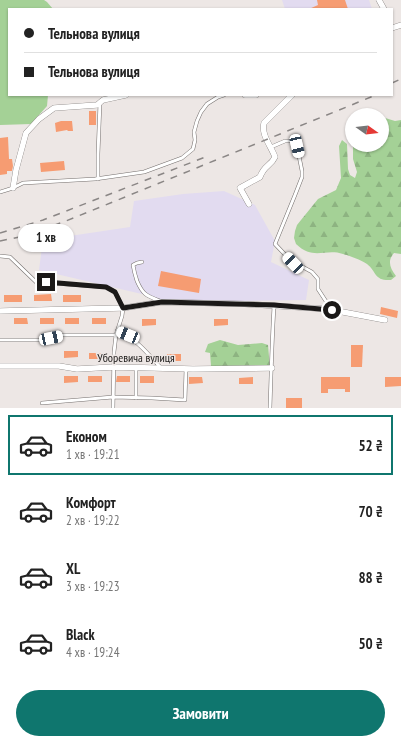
<!DOCTYPE html>
<html lang="uk">
<meta charset="utf-8">
<style>
body{margin:0;font-family:"PT Sans Narrow",sans-serif;background:#f2f2f2;color:#222;height:100vh;display:flex;flex-direction:column;font-size:15px;white-space:nowrap}
*{box-sizing:border-box;margin:0}
p{font-size:13px;color:#767676}
.icon{flex:none;width:22px;height:22px;fill:none;stroke:currentColor;stroke-width:2;stroke-linecap:round;stroke-linejoin:round}
.map{position:relative;height:408px;overflow:hidden}
.panel{display:flex;flex-direction:column;background:#fff;flex:1}
.panel>*{flex:none}
.hud{position:absolute;left:8px;top:8px;width:385px;height:88px;border-radius:0px;box-shadow:0 1px 3px #0004;display:grid;align-content:center;height:88px;padding:0 16px;background:#fff}
.needle{width:26px;rotate:104deg}
.buttons{position:absolute;left:345px;top:108px;display:grid;gap:8px}
.buttons a{display:grid;place-items:center;width:44px;height:44px;border-radius:50%;background:#fff;box-shadow:0 1px 3px #0004;font-size:20px}
.end{position:absolute;width:18px;height:18px;margin:-9px;border:5px solid #1b1918;background:#fff;box-shadow:0 0 0 2px #fff}
.from{border-radius:50%}
.bubble{position:absolute;height:28px;border-radius:14px;background:#fff;box-shadow:0 1px 3px #0004;font-size:13px;font-weight:700;line-height:28px;text-align:center}
.car{position:absolute;width:12px;height:24px;margin:-12px -6px;border-radius:5px;box-shadow:0 0 3px 1px #0007;background:linear-gradient(#fff 24%,#345 0 40%,#fff 0 76%,#345 0 86%,#fff 0)}
.hud b{display:flex;align-items:center;gap:14px;height:38px;font-size:15px}
.hud b+b{border-top:1px solid #e0e0e0}
.hud i{width:10px;height:10px;background:#222}
ul{padding:7px 0 0;list-style:none}
li{display:flex;align-items:center;gap:12px;height:60px;margin:0 8px 6px;padding:0 8px;border:2px solid transparent;border-radius:0px}
li div{flex:1}
li b{display:block;font-size:15px}
li em{font-style:normal;font-weight:700}
li.selected{border-color:#0f766e}
li>.icon{width:36px;height:36px;stroke-width:1.5}
.action{display:flex;gap:8px;margin-top:auto;padding:8px 16px}
.action a{flex:1;height:46px;border-radius:24px;background:#0f766e;color:#fff;font-size:16px;font-weight:700;line-height:46px;text-align:center}
.map>svg:first-child{display:block}
.industrial{fill:#e2dbf0}
.green{fill:#a4d196}
.forest{fill:url(#forest-firs)}
.building{fill:#f69c72}
.lines{fill:none;stroke-linecap:round;stroke-linejoin:round}
.service-casing{stroke:#746f6d;stroke-width:4}
.minor-casing{stroke:#746f6d;stroke-width:6}
.service{stroke:#fff;stroke-width:3}
.minor{stroke:#fff;stroke-width:5.5}
.rail{stroke:#8a8685;stroke-width:1.5;stroke-dasharray:7 7;stroke-linecap:butt}
.route{stroke:#1b1918;stroke-width:5}
.labels{text-anchor:middle;stroke-width:3;stroke-linejoin:round;paint-order:stroke}
.street-label{font-size:12px;fill:#1b1918;stroke:#ede7e5}
</style>
<div class="map">
<svg width="401" height="408" viewBox="0 0 401 408">
<defs>
<pattern id="forest-firs" width="22" height="20" patternUnits="userSpaceOnUse"><rect width="22" height="20" fill="#a4d196"/><path d="M5 1l3.5 6h-7zM16 11l3.5 6h-7z" fill="#8db381"/></pattern>
</defs>
<rect width="100%" height="100%" fill="#ede7e5"/>
<!-- industrial -->
<g class="industrial">
<polygon points="282,0 369,0 372,9 285,9"/>
<polygon points="224,191 255,205 275,241 271,262 309,280 306,300 176,302 151,298 146,295 39,270 43,240 130,227 134,201 183,194"/>
</g>
<!-- green -->
<polygon class="green" points="0,0 44,0 47,2 53,9 9,9 9,95 48,95 47,106 31,124 0,125"/>
<!-- forest -->
<g class="forest">
<path d="M382,117L395,121L401,120V254L394,253C387,261 390,268 396,276L391,280C374,281 377,272 367,264C361,260 350,256 343,254C325,248 314,261 296,244L294,238L295,231L297,225L301,220L318,199L336,190L341,178L339,146L342,140L347,144L348,169L350,175L355,178L357,172L353,159V145H382Z"/>
<polygon points="220,340 238,345 262,343 268,345 270,368 211,366 210,353 205,352 208,344"/>
</g>
<!-- building -->
<g class="building">
<polygon points="317,0 345,0 348,9 309,9 318,5"/>
<rect x="89" y="111" width="7" height="14"/>
<polygon points="61,121 72,121 73,131 68,131 67,130 56,132 55,123"/>
<polygon points="8,137 9,159 12,159 13,166 12,171 7,171 7,174 0,175 0,138"/>
<polygon points="64,161 65,170 41,172 40,163"/>
<polygon points="161,271 201,279 199,293 158,286"/>
<polygon points="51,294 52,301 34,301 34,295"/>
<rect x="4" y="295" width="18" height="7"/>
<rect x="63" y="295" width="18" height="7"/>
<polygon points="381,307 398,311 397,318 380,314"/>
<polygon points="14,318 27,318 28,324 14,324"/>
<rect x="40" y="318" width="14" height="6"/>
<rect x="65" y="318" width="14" height="6"/>
<rect x="92" y="318" width="14" height="6"/>
<polygon points="142,319 156,319 156,325 142,326"/>
<polygon points="214,319 228,319 228,325 214,326"/>
<polygon points="351,345 363,345 362,367 351,367"/>
<polygon points="64,351 78,351 78,357 64,358"/>
<rect x="89" y="353" width="14" height="6"/>
<rect x="167" y="354" width="14" height="7"/>
<polygon points="64,376 78,376 78,382 64,383"/>
<rect x="88" y="376" width="14" height="6"/>
<polygon points="117,376 130,376 130,382 116,382"/>
<rect x="140" y="376" width="14" height="7"/>
<polygon points="189,377 202,377 203,383 189,384"/>
<polygon points="253,377 253,384 239,384 239,378"/>
<polygon points="321,377 350,377 350,392 345,392 345,389 328,389 328,393 321,393"/>
<polygon points="385,377 401,377 401,386 385,387"/>
<rect x="286" y="398" width="16" height="10"/>
</g>
<g class="lines">
<!-- service casing -->
<g class="service-casing">
<g id="service">
<polyline points="271,147 285,141 292,141 297,146 302,171 302,177 295,195 275,244 293,263 301,266 312,272 318,279 318,289 331,309"/>
<polyline points="98,179 98,154 100,102"/>
<polyline points="0,192 13,188 23,183 95,179 144,172 182,158 193,149 195,140 194,132 197,121 201,112 207,104 218,97 224,95"/>
<polyline points="0,256 10,257 36,282 106,287 115,292 123,308 122,316 116,335 114,352 113,408"/>
<path d="M142,262L137,263L133,265C134,271 135,275 137,281C143,295 147,296 160,301"/>
<path d="M117,331C137,339 147,353 161,368"/>
<polyline points="0,340 40,340 61,335 116,335"/>
<polyline points="136,368 136,398"/>
<polyline points="42,403 113,397 152,398 185,400 186,369"/>
<path d="M270,408C271,374 272,340 274,306"/>
</g>
</g>
<!-- minor casing -->
<g class="minor-casing">
<g id="minor">
<polyline points="379,0 384,9"/>
<polyline points="392,28 401,25"/>
<polyline points="245,95 256,95"/>
<polyline points="13,188 16,170 26,133 39,119 54,108 97,105 103,100 126,95"/>
<path d="M249,204L240,188L260,177C264,165 271,166 275,157C271,146 261,135 264,123L292,95"/>
<polyline points="0,311 123,308 162,302 245,304 327,309 385,320"/>
<polyline points="0,366 59,366 77,369 114,367 193,369 272,368"/>
</g>
</g>
<!-- service -->
<use href="#service" class="service"/>
<!-- minor -->
<use href="#minor" class="minor"/>
<!-- rail -->
<g class="rail">
<polyline points="392,83 401,79"/>
<polyline points="0,233 43,220 208,156"/>
<polyline points="0,241 24,236 66,221 376,95"/>
</g>
</g>
<g class="lines">
<!-- route -->
<polyline class="route" points="46,282 106,287 115,292 123,308 162,302 274,305 332,310"/>
</g>
<g class="labels">
<!-- street labels -->
<g class="street-label">
<text x="136" y="362">Уборевича вулиця</text>
</g>
</g>
</svg>
<div class="buttons">
<a><svg class="needle" viewBox="-14 -14 28 28"><path d="M0-13l5 13h-10z" fill="#e53935"/><path d="M0 13l5-13h-10z" fill="#767676"/></svg></a>
</div>
<i class="end from" style="left:332px;top:310px"></i>
<i class="end" style="left:46px;top:282px"></i>
<div class="bubble" style="left:18px;top:224px;width:56px">1 хв</div>
<i class="car" style="left:297px;top:146px;rotate:167deg"></i>
<i class="car" style="left:293px;top:263px;rotate:316deg"></i>
<i class="car" style="left:128px;top:335px;rotate:292deg"></i>
<i class="car" style="left:51px;top:338px;rotate:78deg"></i>
<div class="hud">
<b><i class="from"></i>Тельнова вулиця</b>
<b><i></i>Тельнова вулиця</b>
</div>
</div>
<section class="panel">
<ul>
<li class="selected"><svg class="icon" aria-label="car" viewBox="0 0 24 24"><path d="M5 17H2v-5l4-1 3-4h7l3 4 3 1v5h-3M9 17h6M6 11h13"/><circle cx="7" cy="17" r="2"/><circle cx="17" cy="17" r="2"/></svg><div><b>Економ</b><p>1 хв · 19:21</p></div><em>52 ₴</em></li>
<li><svg class="icon" aria-label="car" viewBox="0 0 24 24"><path d="M5 17H2v-5l4-1 3-4h7l3 4 3 1v5h-3M9 17h6M6 11h13"/><circle cx="7" cy="17" r="2"/><circle cx="17" cy="17" r="2"/></svg><div><b>Комфорт</b><p>2 хв · 19:22</p></div><em>70 ₴</em></li>
<li><svg class="icon" aria-label="car" viewBox="0 0 24 24"><path d="M5 17H2v-5l4-1 3-4h7l3 4 3 1v5h-3M9 17h6M6 11h13"/><circle cx="7" cy="17" r="2"/><circle cx="17" cy="17" r="2"/></svg><div><b>XL</b><p>3 хв · 19:23</p></div><em>88 ₴</em></li>
<li><svg class="icon" aria-label="car" viewBox="0 0 24 24"><path d="M5 17H2v-5l4-1 3-4h7l3 4 3 1v5h-3M9 17h6M6 11h13"/><circle cx="7" cy="17" r="2"/><circle cx="17" cy="17" r="2"/></svg><div><b>Black</b><p>4 хв · 19:24</p></div><em>50 ₴</em></li>
</ul>
<div class="action"><a>Замовити</a></div>
</section>
